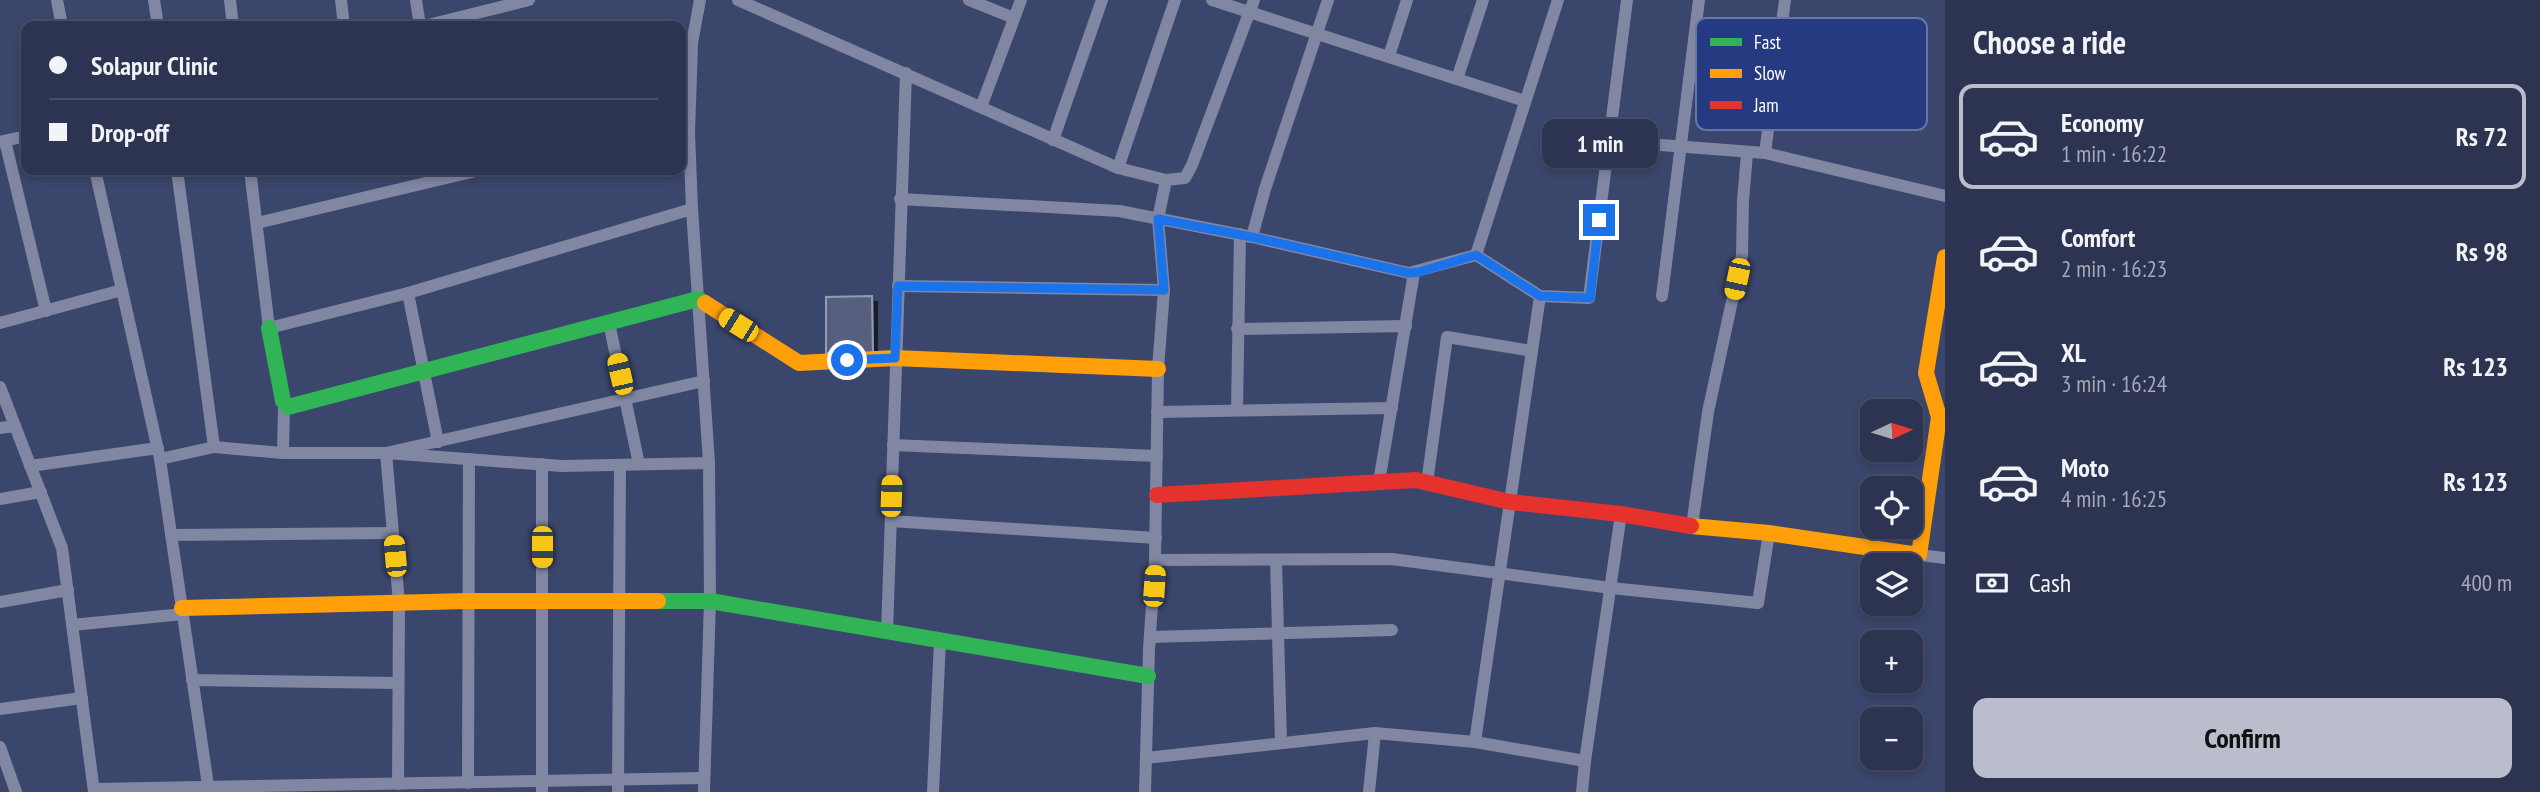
<!DOCTYPE html>
<meta charset="utf-8">
<style>
body{margin:0;font-family:"PT Sans Narrow",sans-serif;background:#343c58;color:#f1f3f6;height:100vh;display:flex;flex-direction:column;font-size:26px;white-space:nowrap}
*{box-sizing:border-box;margin:0}
p{font-size:23px;color:#a6aab7}
.icon{flex:none;width:38px;height:38px;fill:none;stroke:currentColor;stroke-width:2;stroke-linecap:round;stroke-linejoin:round}
.map{position:relative;flex:1;overflow:hidden}
.details{display:flex;flex-direction:column;background:#2c3451;width:595px}
.details>*{flex:none}
.banner{position:absolute;left:21px;top:21px;width:665px;height:154px;border-radius:14px;box-shadow:0 4px 10px #0003,0 0 0 2px #484f68;display:grid;align-content:center;height:154px;padding:0 28px;background:#2c3451}
.needle{width:46px;rotate:86deg}
.controls{position:absolute;left:1860px;top:399px;display:grid;gap:14px}
.controls a{display:grid;place-items:center;width:63px;height:63px;border-radius:14px;background:#2c3451;box-shadow:0 4px 10px #0003,0 0 0 2px #484f68;font-size:35px}
.end{position:absolute;width:32px;height:32px;margin:-16px;border:9px solid #1a73e8;background:#fff;box-shadow:0 0 0 4px #fff}
.from{border-radius:50%}
.bubble{position:absolute;height:49px;border-radius:14px;background:#2c3451;box-shadow:0 4px 10px #0003,0 0 0 2px #484f68;font-size:23px;font-weight:700;line-height:49px;text-align:center}
.car{position:absolute;width:21px;height:42px;margin:-21px -10px;border-radius:9px;box-shadow:0 0 5px 2px #0007;background:linear-gradient(#f5c518 24%,#345 0 40%,#f5c518 0 76%,#345 0 86%,#f5c518 0)}
.banner b{display:flex;align-items:center;gap:24px;height:66px;font-size:26px}
.banner b+b{border-top:2px solid #484f68}
.banner i{width:18px;height:18px;background:#f1f3f6}
ul{padding:0;list-style:none}
li{display:flex;align-items:center;gap:21px;height:105px;margin:0 14px 10px;padding:0 14px;border:4px solid transparent;border-radius:14px}
li div{flex:1}
li b{display:block;font-size:26px}
li em{font-style:normal;font-weight:700}
li.active{border-color:#babecc}
li>.icon{width:63px;height:63px;stroke-width:1.5}
h2{padding:0 28px;font-size:32px;line-height:84px}
.pay{display:flex;align-items:center;gap:18px;height:77px;padding:0 28px;font-size:26px}
.pay p{margin-inline-start:auto}
.cta{display:flex;gap:14px;margin-top:auto;padding:14px 28px}
.cta a{flex:1;height:80px;border-radius:14px;background:#babecc;color:#111;font-size:28px;font-weight:700;line-height:80px;text-align:center}
main{display:flex;flex:1;min-height:0}
.map>svg:first-child{display:block}
.building{fill:#565f7d;stroke:#949bb1;stroke-width:2;filter:url(#shadow)}
.lines{fill:none;stroke-linecap:round;stroke-linejoin:round}
.street{stroke:#8187a2;stroke-width:12}
.fast{stroke:#30b455;stroke-width:16}
.slow{stroke:#ff9f0a;stroke-width:16}
.jam{stroke:#e5322d;stroke-width:16}
.route{stroke:#1a73e8;stroke-width:9}
.key{fill:#263a81;stroke:#6775a7;stroke-width:2}
.key-label{font-size:19px;fill:#fff}
</style>
<main>
<div class="map">
<svg width="1945" height="792" viewBox="0 0 1945 792">
<defs>
<filter id="shadow"><feDropShadow dx="6" dy="6" stdDeviation="0" flood-color="#0009"/></filter>
</defs>
<rect width="100%" height="100%" fill="#3b466c"/>
<!-- building -->
<polygon class="building" points="872,296 873,353 826,353 826,297"/>
<g class="lines">
<!-- street -->
<g class="street">
<polyline points="57,0 62,26"/>
<polyline points="154,0 158,26"/>
<polyline points="230,0 233,26"/>
<polyline points="341,0 344,26"/>
<polyline points="416,0 420,26"/>
<polyline points="738,0 1118,168 1166,180 1185,178 1192,165 1254,0"/>
<polyline points="969,0 1014,18"/>
<polyline points="1212,0 1525,101"/>
<polyline points="424,26 529,0"/>
<polyline points="692,43 689,133 692,209 709,463 710,601 704,792"/>
<polyline points="681,46 692,43 700,0"/>
<polyline points="1389,56 1407,0"/>
<polyline points="1457,79 1483,0"/>
<polyline points="981,107 1021,0"/>
<polyline points="1053,140 1102,0"/>
<polyline points="5,141 46,311"/>
<polyline points="1609,141 1765,153 1785,0"/>
<polyline points="0,142 26,136"/>
<polyline points="1765,153 1945,196"/>
<polyline points="1118,168 1175,0"/>
<polyline points="95,170 160,459"/>
<polyline points="177,170 214,447 160,459 209,792"/>
<polyline points="250,170 269,328 408,293 692,209"/>
<polyline points="900,199 1119,211 1252,237 1409,273 1476,255"/>
<polyline points="257,223 480,170"/>
<polyline points="1252,237 1265,189 1328,0"/>
<polyline points="1476,255 1540,296 1589,298 1627,0"/>
<polyline points="1476,255 1558,0"/>
<polyline points="898,286 1164,290"/>
<polyline points="408,293 438,442"/>
<polyline points="1662,296 1699,0"/>
<polyline points="0,323 122,290"/>
<polyline points="609,323 639,464"/>
<polyline points="1237,329 1406,326"/>
<polyline points="0,387 62,548 94,792"/>
<polyline points="1237,410 1240,234"/>
<polyline points="1157,412 1392,408"/>
<polyline points="0,428 15,426"/>
<polyline points="893,445 1157,456"/>
<polyline points="214,447 283,453 386,453 704,381"/>
<polyline points="283,453 284,405"/>
<polyline points="542,464 542,792"/>
<polyline points="30,466 158,448"/>
<polyline points="1379,482 1414,273"/>
<polyline points="1427,483 1447,337 1532,351"/>
<polyline points="0,499 41,492"/>
<polyline points="891,521 1156,538"/>
<polyline points="1692,526 1708,412 1742,255 1743,201 1747,153"/>
<polyline points="171,535 393,533"/>
<polyline points="1919,555 1945,558"/>
<polyline points="1155,560 1392,559 1611,588 1758,603 1769,533"/>
<polyline points="1276,560 1281,742"/>
<polyline points="0,602 68,590"/>
<polyline points="72,625 183,614"/>
<polyline points="887,632 906,73"/>
<polyline points="1150,637 1392,630"/>
<polyline points="192,680 398,683"/>
<polyline points="0,709 82,698"/>
<polyline points="1475,742 1585,761 1621,514"/>
<polyline points="0,747 16,792"/>
<polyline points="1146,758 1375,733"/>
<polyline points="468,783 469,459"/>
<polyline points="398,784 399,603 386,453 562,466 709,463"/>
<polyline points="94,789 704,778"/>
<polyline points="618,792 620,465"/>
<polyline points="933,792 940,641"/>
<polyline points="1145,792 1149,649 1155,560 1158,369 1164,290 1158,219 1166,180"/>
<polyline points="1369,792 1375,733 1475,742 1540,296"/>
<polyline points="1582,792 1585,761"/>
</g>
<!-- fast -->
<g class="fast">
<polyline points="269,328 283,401 288,407 698,299 705,303"/>
<polyline points="658,601 710,601 1148,676"/>
</g>
<!-- slow -->
<g class="slow">
<polyline points="705,303 799,363 895,358 1158,369"/>
<polyline points="1691,526 1769,533 1919,555 1939,417 1926,373 1945,257"/>
<polyline points="182,608 469,601 658,601"/>
</g>
<!-- jam -->
<polyline class="jam" points="1157,495 1416,480 1510,502 1621,514 1691,526"/>
</g>
<g class="lines">
<!-- route -->
<polyline class="route" points="847,360 895,358 898,286 1164,290 1158,219 1252,237 1409,273 1419,272 1476,255 1540,296 1590,298 1599,220"/>
</g>
<!-- legend -->
<rect x="1696" y="18" width="231" height="112" rx="10" class="key"/>
<rect x="1710" y="38" width="32" height="8" fill="#30b455"/>
<rect x="1710" y="69" width="32" height="9" fill="#ff9f0a"/>
<rect x="1710" y="101" width="32" height="8" fill="#e5322d"/>
<g class="key-label">
<text x="1754" y="49">Fast</text>
<text x="1754" y="80">Slow</text>
<text x="1754" y="112">Jam</text>
</g>
</svg>
<div class="controls">
<a><svg class="needle" viewBox="-14 -14 28 28"><path d="M0-13l5 13h-10z" fill="#e53935"/><path d="M0 13l5-13h-10z" fill="#a6aab7"/></svg></a>
<a><svg class="icon" aria-label="locate" viewBox="0 0 24 24"><circle cx="12" cy="12" r="6"/><path d="M12 2v4M12 18v4M2 12h4M18 12h4"/></svg></a>
<a><svg class="icon" aria-label="layers" viewBox="0 0 24 24"><path d="M12 4l9 5-9 5-9-5zM3 14l9 5 9-5"/></svg></a>
<a>+</a>
<a>−</a>
</div>
<i class="end from" style="left:847px;top:360px"></i>
<i class="end" style="left:1599px;top:220px"></i>
<div class="bubble" style="left:1542px;top:119px;width:116px">1 min</div>
<i class="car" style="left:1737px;top:279px;rotate:192deg"></i>
<i class="car" style="left:738px;top:325px;rotate:302deg"></i>
<i class="car" style="left:620px;top:374px;rotate:347deg"></i>
<i class="car" style="left:891px;top:496px;rotate:2deg"></i>
<i class="car" style="left:542px;top:547px;rotate:180deg"></i>
<i class="car" style="left:395px;top:556px;rotate:355deg"></i>
<i class="car" style="left:1154px;top:586px;rotate:4deg"></i>
<div class="banner">
<b><i class="from"></i>Solapur Clinic</b>
<b><i></i>Drop-off</b>
</div>
</div>
<section class="details">
<h2>Choose a ride</h2>
<ul>
<li class="active"><svg class="icon" aria-label="car" viewBox="0 0 24 24"><path d="M5 17H2v-5l4-1 3-4h7l3 4 3 1v5h-3M9 17h6M6 11h13"/><circle cx="7" cy="17" r="2"/><circle cx="17" cy="17" r="2"/></svg><div><b>Economy</b><p>1 min · 16:22</p></div><em>Rs 72</em></li>
<li><svg class="icon" aria-label="car" viewBox="0 0 24 24"><path d="M5 17H2v-5l4-1 3-4h7l3 4 3 1v5h-3M9 17h6M6 11h13"/><circle cx="7" cy="17" r="2"/><circle cx="17" cy="17" r="2"/></svg><div><b>Comfort</b><p>2 min · 16:23</p></div><em>Rs 98</em></li>
<li><svg class="icon" aria-label="car" viewBox="0 0 24 24"><path d="M5 17H2v-5l4-1 3-4h7l3 4 3 1v5h-3M9 17h6M6 11h13"/><circle cx="7" cy="17" r="2"/><circle cx="17" cy="17" r="2"/></svg><div><b>XL</b><p>3 min · 16:24</p></div><em>Rs 123</em></li>
<li><svg class="icon" aria-label="car" viewBox="0 0 24 24"><path d="M5 17H2v-5l4-1 3-4h7l3 4 3 1v5h-3M9 17h6M6 11h13"/><circle cx="7" cy="17" r="2"/><circle cx="17" cy="17" r="2"/></svg><div><b>Moto</b><p>4 min · 16:25</p></div><em>Rs 123</em></li>
</ul>
<div class="pay"><svg class="icon" aria-label="cash" viewBox="0 0 24 24"><path d="M3 7h18v10H3z"/><circle cx="12" cy="12" r="2"/></svg>Cash<p>400 m</p></div>
<div class="cta"><a>Confirm</a></div>
</section>
</main>
